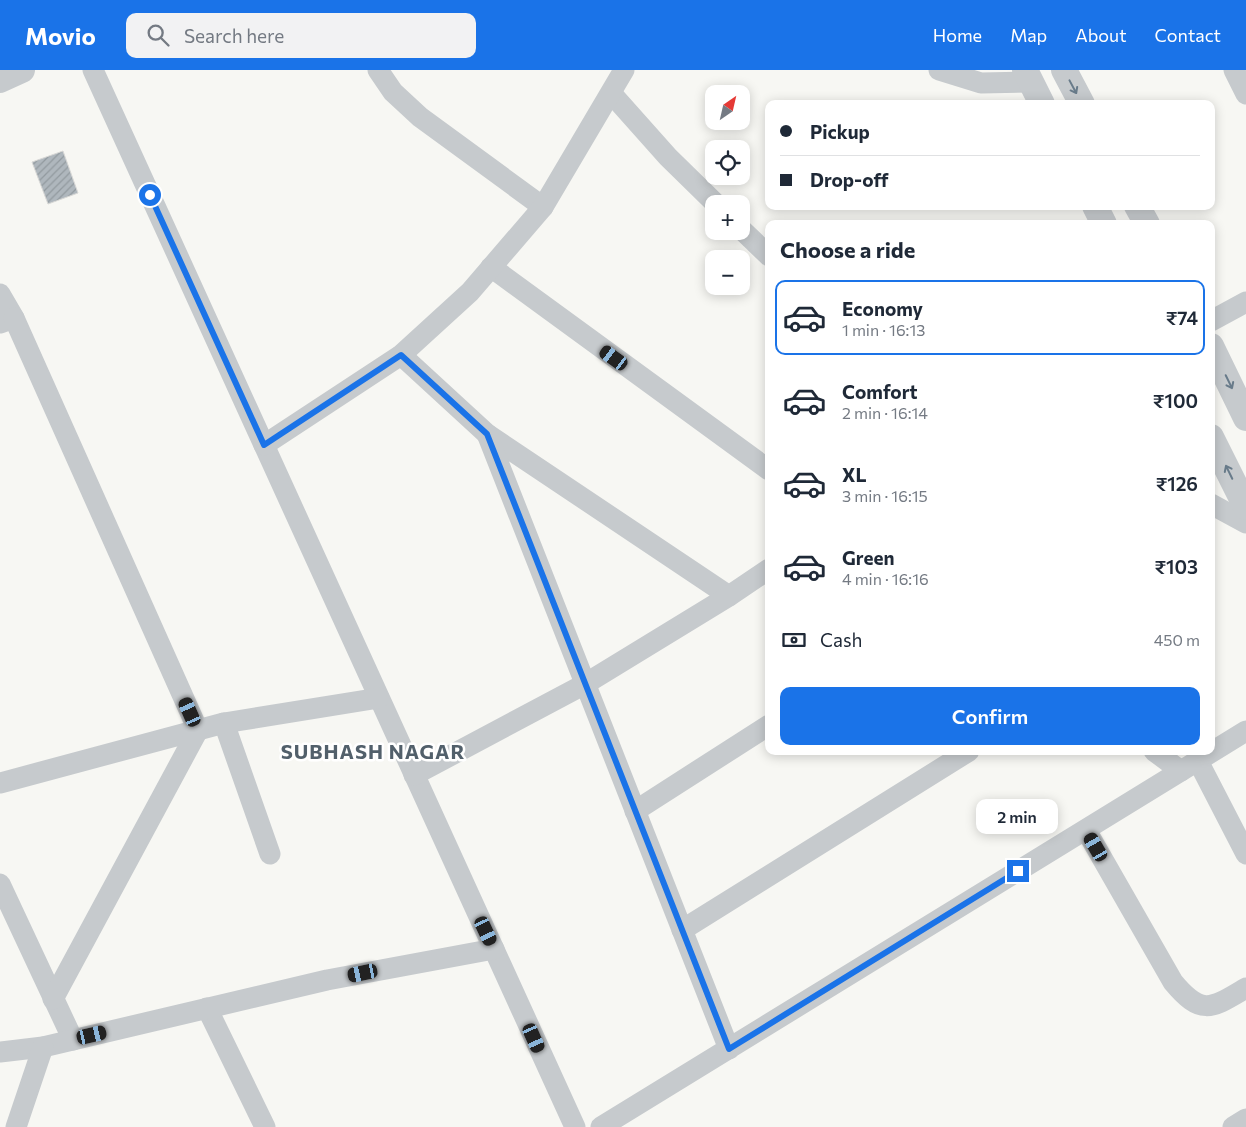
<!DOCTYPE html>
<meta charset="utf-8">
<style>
body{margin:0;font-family:Commissioner,sans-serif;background:#f2f2f3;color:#1f2937;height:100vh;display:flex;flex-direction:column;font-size:19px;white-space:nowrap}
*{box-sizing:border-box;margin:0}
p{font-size:16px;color:#747a83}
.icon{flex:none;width:28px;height:28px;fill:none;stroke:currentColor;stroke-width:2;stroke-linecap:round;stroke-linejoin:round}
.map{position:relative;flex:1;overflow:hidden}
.side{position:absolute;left:765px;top:150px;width:450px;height:535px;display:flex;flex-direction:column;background:#fff;border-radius:10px;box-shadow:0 2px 12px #0003}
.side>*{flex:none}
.top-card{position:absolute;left:765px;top:30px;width:450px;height:110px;border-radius:10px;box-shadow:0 2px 12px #0003;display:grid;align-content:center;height:110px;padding:0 15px;background:#fff}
.needle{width:32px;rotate:34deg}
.controls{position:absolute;left:705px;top:15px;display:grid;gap:10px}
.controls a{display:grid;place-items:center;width:45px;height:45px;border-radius:10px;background:#fff;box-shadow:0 2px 12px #0003;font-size:25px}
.end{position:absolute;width:22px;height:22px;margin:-11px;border:6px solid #1a73e8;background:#fff;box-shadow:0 0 0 2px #fff}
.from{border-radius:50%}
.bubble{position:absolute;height:35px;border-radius:10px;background:#fff;box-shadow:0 2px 12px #0003;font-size:16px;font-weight:600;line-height:35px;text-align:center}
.car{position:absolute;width:15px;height:30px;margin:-15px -8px;border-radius:6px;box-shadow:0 0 4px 1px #0007;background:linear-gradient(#222 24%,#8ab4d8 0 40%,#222 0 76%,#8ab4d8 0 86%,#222 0)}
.top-card b{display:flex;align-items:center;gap:18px;height:48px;font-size:19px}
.top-card b+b{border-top:1px solid #e0e1e3}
.top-card i{width:12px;height:12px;background:#1f2937}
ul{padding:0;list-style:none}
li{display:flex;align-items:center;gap:15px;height:75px;margin:0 10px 8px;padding:0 5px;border:2px solid transparent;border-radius:10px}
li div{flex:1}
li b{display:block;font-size:19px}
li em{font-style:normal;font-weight:600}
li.active{border-color:#1a73e8}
li>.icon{width:45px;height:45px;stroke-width:1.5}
h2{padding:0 15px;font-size:22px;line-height:60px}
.pay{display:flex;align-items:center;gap:12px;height:55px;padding:0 15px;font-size:19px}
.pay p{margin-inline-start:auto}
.button{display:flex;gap:10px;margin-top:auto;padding:10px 15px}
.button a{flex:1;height:58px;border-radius:10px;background:#1a73e8;color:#fff;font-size:20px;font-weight:600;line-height:58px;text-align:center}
header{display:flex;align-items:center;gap:30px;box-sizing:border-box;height:70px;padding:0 25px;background:#1a73e8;color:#fff}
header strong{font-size:24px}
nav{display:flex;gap:28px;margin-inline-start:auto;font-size:18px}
.search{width:350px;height:45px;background:#f2f2f3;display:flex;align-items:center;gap:12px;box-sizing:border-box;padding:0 18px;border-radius:10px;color:#747a83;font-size:19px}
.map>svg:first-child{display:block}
.building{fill:url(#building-hatch);stroke:#d8d8d6}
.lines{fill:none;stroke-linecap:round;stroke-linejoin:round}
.minor{stroke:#c6cacd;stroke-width:21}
.tertiary{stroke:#c6cacd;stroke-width:26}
.oneway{stroke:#687b8a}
.route{stroke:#1a73e8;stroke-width:6}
.labels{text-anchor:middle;stroke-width:5;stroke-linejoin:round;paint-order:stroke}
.district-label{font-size:20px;font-weight:bold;letter-spacing:1px;fill:#52606b;stroke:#fff}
</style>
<header>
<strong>Movio</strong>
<div class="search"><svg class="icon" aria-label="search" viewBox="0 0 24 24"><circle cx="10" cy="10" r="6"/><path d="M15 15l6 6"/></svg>Search here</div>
<nav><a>Home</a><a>Map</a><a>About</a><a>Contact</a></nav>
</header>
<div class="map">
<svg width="1246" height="1057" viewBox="0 0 1246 1057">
<defs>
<pattern id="building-hatch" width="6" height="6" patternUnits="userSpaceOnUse" patternTransform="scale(1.25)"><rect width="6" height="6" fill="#afb7bd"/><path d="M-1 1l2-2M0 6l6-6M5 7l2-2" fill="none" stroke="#929a9f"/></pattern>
</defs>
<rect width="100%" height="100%" fill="#f7f7f3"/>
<!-- building -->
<polygon class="building" points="63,81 78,123 48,134 32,92"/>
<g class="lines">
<!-- minor -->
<g class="minor">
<polyline points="93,0 575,1057"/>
<polyline points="378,0 393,22 420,47 543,137"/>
<polyline points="939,0 981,13 1031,12"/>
<polyline points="1234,0 1246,24"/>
<polyline points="611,23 668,87 716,134"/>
<polyline points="741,159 769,186"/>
<polyline points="491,197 769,400"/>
<polyline points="0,224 14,248 0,253"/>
<polyline points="14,248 198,660"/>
<polyline points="1211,251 1246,232"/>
<polyline points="401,285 487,364 729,526"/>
<polyline points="487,364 729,979"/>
<polyline points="264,375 401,285 470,222 543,137 624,0"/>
<polyline points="1211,434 1246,453"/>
<polyline points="224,653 270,784"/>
<polyline points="1154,681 1181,701"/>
<polyline points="1198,691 1246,784"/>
<polyline points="414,705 585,614 729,526 769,499"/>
<polyline points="0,713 224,653 379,628"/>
<polyline points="635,741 769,655"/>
<path d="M1086,760L1173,912C1202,947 1212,938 1246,918"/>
<polyline points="0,814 73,970"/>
<polyline points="682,860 969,681"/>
<polyline points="53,929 198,660"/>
<polyline points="207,938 265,1057"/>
<polyline points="0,982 43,977 327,910 494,879"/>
<polyline points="16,1057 43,977"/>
<polyline points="601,1057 1246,661"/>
<polyline points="1233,1057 1246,1049"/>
</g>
<!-- tertiary -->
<g class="tertiary">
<polyline points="1025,0 1042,34"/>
<polyline points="1064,0 1082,34"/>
<polyline points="0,10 22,0"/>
<polyline points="1095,136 1104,154"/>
<polyline points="1137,136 1147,154"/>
<polyline points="1211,276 1246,348"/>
<polyline points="1211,367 1246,437"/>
</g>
</g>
<!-- one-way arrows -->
<defs><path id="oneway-shaft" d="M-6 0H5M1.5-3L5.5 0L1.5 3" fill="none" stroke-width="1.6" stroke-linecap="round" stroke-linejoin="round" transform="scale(1.25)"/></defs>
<g class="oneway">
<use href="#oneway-shaft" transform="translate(1073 17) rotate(62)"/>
<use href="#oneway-shaft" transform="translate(1229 312) rotate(64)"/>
<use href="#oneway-shaft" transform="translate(1229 402) rotate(-116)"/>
</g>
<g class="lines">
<!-- route -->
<polyline class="route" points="150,125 264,375 401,285 487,364 729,979 1018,801"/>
</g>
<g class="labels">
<!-- district labels -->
<g class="district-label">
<text x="373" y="689">SUBHASH NAGAR</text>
</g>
</g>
</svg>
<div class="controls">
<a><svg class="needle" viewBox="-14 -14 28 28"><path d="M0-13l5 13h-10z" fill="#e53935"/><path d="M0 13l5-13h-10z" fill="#747a83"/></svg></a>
<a><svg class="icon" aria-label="locate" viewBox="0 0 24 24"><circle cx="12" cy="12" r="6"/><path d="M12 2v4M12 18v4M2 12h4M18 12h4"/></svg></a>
<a>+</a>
<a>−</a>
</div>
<i class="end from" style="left:150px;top:125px"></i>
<i class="end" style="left:1018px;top:801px"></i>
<div class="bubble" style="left:976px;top:729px;width:82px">2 min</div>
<i class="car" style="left:614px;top:288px;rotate:306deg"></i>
<i class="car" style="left:190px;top:642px;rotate:336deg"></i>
<i class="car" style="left:1096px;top:777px;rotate:330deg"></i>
<i class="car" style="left:486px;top:861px;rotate:155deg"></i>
<i class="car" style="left:363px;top:903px;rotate:258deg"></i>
<i class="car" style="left:92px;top:965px;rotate:77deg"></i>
<i class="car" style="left:534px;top:968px;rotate:156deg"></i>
<div class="top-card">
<b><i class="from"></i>Pickup</b>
<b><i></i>Drop-off</b>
</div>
<section class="side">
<h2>Choose a ride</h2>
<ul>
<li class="active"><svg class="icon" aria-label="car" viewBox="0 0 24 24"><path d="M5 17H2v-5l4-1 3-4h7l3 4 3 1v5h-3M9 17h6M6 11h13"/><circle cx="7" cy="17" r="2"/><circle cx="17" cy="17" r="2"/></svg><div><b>Economy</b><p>1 min · 16:13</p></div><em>₹74</em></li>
<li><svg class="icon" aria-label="car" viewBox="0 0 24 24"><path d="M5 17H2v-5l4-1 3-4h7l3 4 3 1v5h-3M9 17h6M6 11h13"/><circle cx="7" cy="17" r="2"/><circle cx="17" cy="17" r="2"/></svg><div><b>Comfort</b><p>2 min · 16:14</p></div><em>₹100</em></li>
<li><svg class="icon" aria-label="car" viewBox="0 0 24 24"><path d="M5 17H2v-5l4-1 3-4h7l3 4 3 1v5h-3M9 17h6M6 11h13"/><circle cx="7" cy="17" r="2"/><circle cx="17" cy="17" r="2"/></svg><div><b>XL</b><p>3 min · 16:15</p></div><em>₹126</em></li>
<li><svg class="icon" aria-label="car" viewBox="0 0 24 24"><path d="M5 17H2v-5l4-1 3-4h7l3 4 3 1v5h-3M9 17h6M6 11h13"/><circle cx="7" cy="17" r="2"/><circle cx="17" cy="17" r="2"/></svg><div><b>Green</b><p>4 min · 16:16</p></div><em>₹103</em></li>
</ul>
<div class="pay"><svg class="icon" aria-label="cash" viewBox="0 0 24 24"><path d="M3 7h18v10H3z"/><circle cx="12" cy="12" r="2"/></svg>Cash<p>450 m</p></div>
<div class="button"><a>Confirm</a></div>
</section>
</div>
